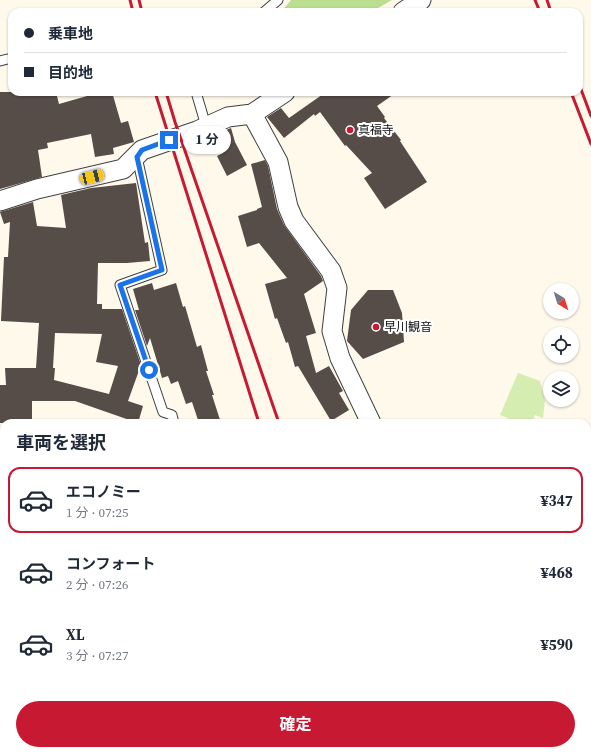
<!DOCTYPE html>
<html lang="ja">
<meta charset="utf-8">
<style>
body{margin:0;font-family:"Source Serif 4","Noto Sans JP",serif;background:#f2f2f3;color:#1f2937;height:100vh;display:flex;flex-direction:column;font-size:15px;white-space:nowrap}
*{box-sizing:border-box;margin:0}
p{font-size:13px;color:#747a83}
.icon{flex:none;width:22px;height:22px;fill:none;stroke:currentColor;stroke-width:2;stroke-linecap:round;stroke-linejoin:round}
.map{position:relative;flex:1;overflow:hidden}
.details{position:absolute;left:0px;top:419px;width:591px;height:336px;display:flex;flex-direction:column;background:#fff;border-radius:12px 12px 0 0;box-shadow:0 1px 3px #0004}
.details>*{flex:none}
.guide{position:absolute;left:8px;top:8px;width:575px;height:88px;border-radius:12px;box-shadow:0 1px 3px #0004;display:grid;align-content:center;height:88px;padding:0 16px;background:#fff}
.needle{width:26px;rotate:142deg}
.fabs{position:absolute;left:543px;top:283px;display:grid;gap:8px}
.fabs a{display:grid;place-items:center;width:36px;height:36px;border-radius:50%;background:#fff;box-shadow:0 1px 3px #0004;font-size:20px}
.end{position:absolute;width:18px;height:18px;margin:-9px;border:5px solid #1a73e8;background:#fff;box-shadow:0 0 0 2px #fff}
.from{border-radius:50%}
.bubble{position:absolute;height:28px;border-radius:14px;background:#fff;box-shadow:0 1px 3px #0004;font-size:13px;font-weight:700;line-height:28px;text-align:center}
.car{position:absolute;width:12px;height:24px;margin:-12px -6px;border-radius:5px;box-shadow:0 0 3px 1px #0007;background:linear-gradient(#f5c518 24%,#345 0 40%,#f5c518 0 76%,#345 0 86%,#f5c518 0)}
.guide b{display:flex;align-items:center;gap:14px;height:38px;font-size:15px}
.guide b+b{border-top:1px solid #e0e1e3}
.guide i{width:10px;height:10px;background:#1f2937}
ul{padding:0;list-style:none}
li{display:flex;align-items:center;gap:12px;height:66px;margin:0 8px 6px;padding:0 8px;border:2px solid transparent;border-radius:12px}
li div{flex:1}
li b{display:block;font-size:15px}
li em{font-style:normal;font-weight:700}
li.current{border-color:#c81932}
li>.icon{width:36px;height:36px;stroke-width:1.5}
h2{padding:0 16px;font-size:18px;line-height:48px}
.cta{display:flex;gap:8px;margin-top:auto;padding:8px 16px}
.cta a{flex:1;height:46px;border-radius:24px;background:#c81932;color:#fff;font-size:16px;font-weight:700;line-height:46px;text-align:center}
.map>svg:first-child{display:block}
.green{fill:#d6edb2}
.forest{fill:#bbdf90}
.building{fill:#564c48;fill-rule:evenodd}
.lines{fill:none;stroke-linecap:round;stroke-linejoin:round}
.service-casing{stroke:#404040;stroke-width:11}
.minor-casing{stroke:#404040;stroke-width:21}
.secondary-casing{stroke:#2f2f2f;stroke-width:24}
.service{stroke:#fff;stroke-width:9}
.minor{stroke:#fff;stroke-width:19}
.secondary{stroke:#ffeda7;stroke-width:22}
.rail{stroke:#c81932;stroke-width:3}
.route{stroke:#1a73e8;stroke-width:5}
.poi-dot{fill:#c81932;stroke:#fff;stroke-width:1.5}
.labels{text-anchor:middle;stroke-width:4;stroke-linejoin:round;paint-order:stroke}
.poi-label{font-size:12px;fill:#0d0d0d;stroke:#fff;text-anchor:start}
</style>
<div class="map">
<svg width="591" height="755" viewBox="0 0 591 755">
<rect width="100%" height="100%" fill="#fff9ec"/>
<!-- green -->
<polygon class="green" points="518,373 540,381 545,400 543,418 535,415 532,423 520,423 500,415"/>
<!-- forest -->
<polygon class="forest" points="291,0 392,0 371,12 281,12"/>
<!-- building -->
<g class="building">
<polygon points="0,92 56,92 59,104 101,92 112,92 121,123 128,121 134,142 113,148 114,154 95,157 91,134 47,143 48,148 38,150 42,177 0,189"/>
<polygon points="326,92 397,92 377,106 385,117 384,118 401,140 400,141 427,182 385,209 364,178 372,173 346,145 345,146 320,112 315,116 314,114 284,138 267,117 281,108 289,118"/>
<polygon points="231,128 235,142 247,165 227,176 217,156 223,153 217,134"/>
<polygon points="265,160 268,166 277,209 284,225 321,276 323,281 304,294 316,333 306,336 316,373 329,366 343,391 339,393 349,410 331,421 298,366 295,367 288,342 286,343 277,318 275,319 265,284 287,278 259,243 247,247 238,216 257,210 257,209 262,207 251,164"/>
<path d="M136,183L145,243L148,242L150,261L127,263H98L97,304H102V309H122L141,365L128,401L143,406L138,423L75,401H32V423H0V385H6L5,368H36L39,323L1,321L4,257H8L10,222L4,224L0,212L33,202L37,226L66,228L61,195L91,188ZM55,333L102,334L96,362L118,366L109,394L54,380L55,368H53Z"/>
<polygon points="152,283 154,290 176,283 183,307 185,306 197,347 201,345 208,371 206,371 214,395 212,395 221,423 199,423 192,402 186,404 178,381 171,384 168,376 162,378 150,338 147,346 135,310 139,310 133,289"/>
<polygon points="368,290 393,290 402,313 404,342 363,359 347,341 351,310"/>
</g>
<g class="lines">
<!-- service casing -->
<g class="service-casing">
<g id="service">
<polyline points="264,12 278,0"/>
<polyline points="0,61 12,58"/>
<polyline points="196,92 206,126"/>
<polyline points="137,157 162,270 120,285 163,412 172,415 174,423"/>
<polyline points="0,679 4,674"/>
<polyline points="491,755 496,751"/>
</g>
</g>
<!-- minor casing -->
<g class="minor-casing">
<g id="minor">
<polyline points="403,12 421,0"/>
<polyline points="252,114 278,162 288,207 294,221 331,271 337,288 332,331 340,358 371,423"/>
<polyline points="0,201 37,189 123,169 142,150 197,131 228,117 252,114 285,92"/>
<polyline points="587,466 591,455"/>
<polyline points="155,751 163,755"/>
<polyline points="567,751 571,755"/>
</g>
</g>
<!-- secondary casing -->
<g class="secondary-casing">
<g id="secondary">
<polyline points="0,491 4,492"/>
<polyline points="267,751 268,755"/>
</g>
</g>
<!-- service -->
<use href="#service" class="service"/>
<!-- minor -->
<use href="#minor" class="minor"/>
<!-- secondary -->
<use href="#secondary" class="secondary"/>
<!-- rail -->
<g class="rail">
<polyline points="130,0 133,12"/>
<polyline points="139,0 142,12"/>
<polyline points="535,0 540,12"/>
<polyline points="547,0 551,12"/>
<polyline points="579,84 591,116"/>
<polyline points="155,92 259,423"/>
<polyline points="166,92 175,122 279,423"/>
<polyline points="571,92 591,144"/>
<polyline points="362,751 364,755"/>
<polyline points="387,751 388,755"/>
</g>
</g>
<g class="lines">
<!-- route -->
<polyline class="route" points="149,370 120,285 162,270 137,157 142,150 169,140"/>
</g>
<!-- markers -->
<g class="poi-dot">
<circle cx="350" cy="130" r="4"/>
<circle cx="376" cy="327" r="4"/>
</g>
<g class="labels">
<!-- poi labels -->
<g class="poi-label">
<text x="358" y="134">真福寺</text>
<text x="384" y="331">早川観音</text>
</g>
</g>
</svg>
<div class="fabs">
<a><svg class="needle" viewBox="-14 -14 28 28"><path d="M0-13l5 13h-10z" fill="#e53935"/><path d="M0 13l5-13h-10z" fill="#747a83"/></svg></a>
<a><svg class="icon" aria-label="locate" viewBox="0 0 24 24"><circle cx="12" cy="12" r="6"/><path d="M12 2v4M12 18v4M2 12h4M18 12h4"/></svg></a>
<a><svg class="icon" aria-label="layers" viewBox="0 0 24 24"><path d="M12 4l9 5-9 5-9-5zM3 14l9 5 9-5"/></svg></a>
</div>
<i class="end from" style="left:149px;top:370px"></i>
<i class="end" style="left:169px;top:140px"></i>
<div class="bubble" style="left:183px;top:126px;width:48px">1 分</div>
<i class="car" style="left:92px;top:177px;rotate:76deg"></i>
<div class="guide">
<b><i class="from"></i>乗車地</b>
<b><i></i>目的地</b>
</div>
<section class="details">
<h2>車両を選択</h2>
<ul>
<li class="current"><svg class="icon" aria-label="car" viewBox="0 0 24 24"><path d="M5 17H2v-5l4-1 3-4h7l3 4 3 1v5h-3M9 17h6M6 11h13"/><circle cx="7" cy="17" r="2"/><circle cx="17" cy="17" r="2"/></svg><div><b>エコノミー</b><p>1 分 · 07:25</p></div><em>¥347</em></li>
<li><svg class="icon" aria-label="car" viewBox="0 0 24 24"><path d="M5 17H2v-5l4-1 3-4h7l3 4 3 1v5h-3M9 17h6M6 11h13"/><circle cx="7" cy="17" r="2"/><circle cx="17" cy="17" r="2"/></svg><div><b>コンフォート</b><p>2 分 · 07:26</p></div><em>¥468</em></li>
<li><svg class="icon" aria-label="car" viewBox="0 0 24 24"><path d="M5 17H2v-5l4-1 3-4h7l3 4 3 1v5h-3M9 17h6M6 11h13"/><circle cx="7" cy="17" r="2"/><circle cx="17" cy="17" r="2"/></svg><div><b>XL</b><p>3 分 · 07:27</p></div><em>¥590</em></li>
</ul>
<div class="cta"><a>確定</a></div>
</section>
</div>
